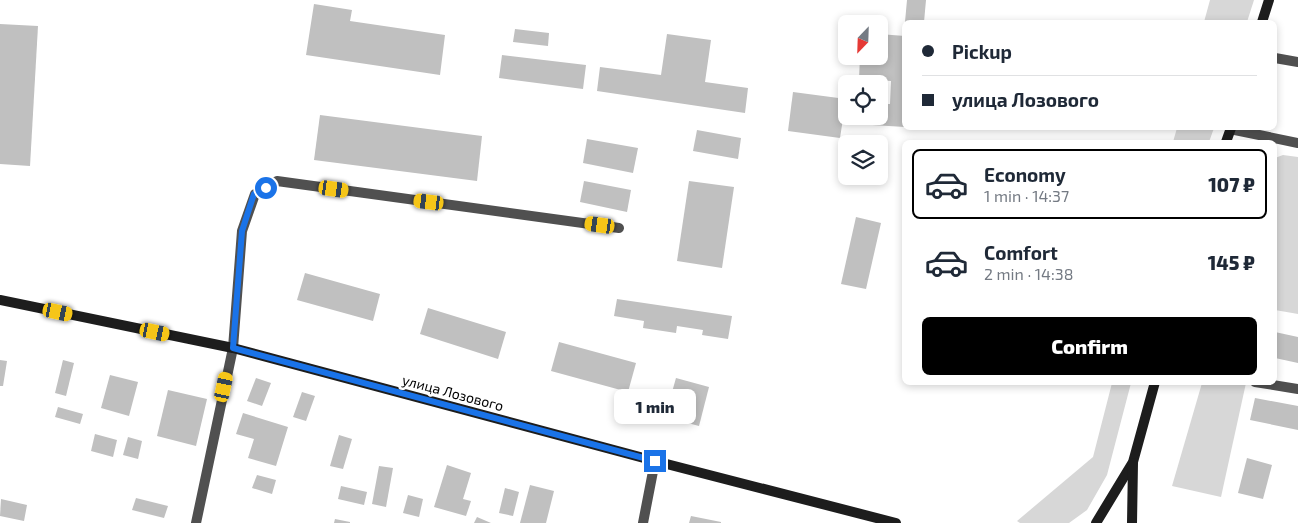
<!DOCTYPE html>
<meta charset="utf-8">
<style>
body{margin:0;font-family:"Exo 2",sans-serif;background:#f2f2f3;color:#1f2937;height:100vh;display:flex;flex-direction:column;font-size:19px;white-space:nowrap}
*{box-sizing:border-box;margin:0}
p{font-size:16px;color:#747a83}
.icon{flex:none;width:28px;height:28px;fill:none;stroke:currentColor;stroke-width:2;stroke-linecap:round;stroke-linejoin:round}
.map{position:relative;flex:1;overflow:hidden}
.side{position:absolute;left:902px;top:140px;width:375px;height:245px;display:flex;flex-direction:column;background:#fff;border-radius:8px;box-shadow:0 2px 8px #0003}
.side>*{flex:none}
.banner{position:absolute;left:902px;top:20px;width:375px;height:110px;border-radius:8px;box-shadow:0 2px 8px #0003;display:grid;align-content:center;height:110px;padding:0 20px;background:#fff}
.needle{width:32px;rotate:203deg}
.fabs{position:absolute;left:838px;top:15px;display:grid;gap:10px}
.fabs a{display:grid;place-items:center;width:50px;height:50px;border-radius:8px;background:#fff;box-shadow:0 2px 8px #0003;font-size:25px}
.end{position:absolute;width:22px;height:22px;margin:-11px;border:6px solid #1a73e8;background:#fff;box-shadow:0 0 0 2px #fff}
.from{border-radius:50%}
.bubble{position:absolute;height:35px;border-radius:8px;background:#fff;box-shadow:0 2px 8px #0003;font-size:16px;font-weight:800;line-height:35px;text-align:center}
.car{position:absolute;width:15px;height:30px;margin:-15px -8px;border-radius:6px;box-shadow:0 0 4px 1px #0007;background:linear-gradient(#f5c518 24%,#345 0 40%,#f5c518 0 76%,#345 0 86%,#f5c518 0)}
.banner b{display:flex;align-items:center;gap:18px;height:48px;font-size:19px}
.banner b+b{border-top:1px solid #e0e1e3}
.banner i{width:12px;height:12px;background:#1f2937}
ul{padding:9px 0 0;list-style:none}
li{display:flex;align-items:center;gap:15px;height:70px;margin:0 10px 8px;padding:0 10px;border:2px solid transparent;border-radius:8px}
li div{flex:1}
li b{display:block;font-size:19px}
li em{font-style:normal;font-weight:800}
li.active{border-color:#000}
li>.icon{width:45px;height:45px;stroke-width:1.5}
.button{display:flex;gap:10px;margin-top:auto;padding:10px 20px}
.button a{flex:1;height:58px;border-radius:8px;background:#000;color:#fff;font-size:20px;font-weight:800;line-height:58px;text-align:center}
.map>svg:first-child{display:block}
.green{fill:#d7d7d7}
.building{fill:#c0c0c0}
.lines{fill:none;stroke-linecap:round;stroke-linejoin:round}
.lane{stroke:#505050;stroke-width:10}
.street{stroke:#505050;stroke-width:10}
.secondary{stroke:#1d1d1d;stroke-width:10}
.route{stroke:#1a73e8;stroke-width:6}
.labels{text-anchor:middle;stroke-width:5;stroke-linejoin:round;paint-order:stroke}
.street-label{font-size:14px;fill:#000;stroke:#fff}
</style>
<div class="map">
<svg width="1298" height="523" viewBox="0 0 1298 523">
<rect width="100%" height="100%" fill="#fff"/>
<!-- green -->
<g class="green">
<polygon points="1210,0 1254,0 1247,22 1204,22"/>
<polygon points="1177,128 1214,128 1209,142 1173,142"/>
<polygon points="1283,155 1298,157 1298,314 1275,310 1275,158"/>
<polygon points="1112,383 1131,383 1107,475 1087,510 1069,523 1020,523 1017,521 1093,457"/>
<polygon points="1202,383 1246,383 1221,497 1172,486"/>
</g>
<!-- building -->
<g class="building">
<polygon points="907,0 926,0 924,22 905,22"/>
<polygon points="314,4 352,10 350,21 445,35 440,75 306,55"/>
<polygon points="0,24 38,26 30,166 0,164"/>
<polygon points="515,29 549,33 548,46 513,42"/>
<polygon points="667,34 711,40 705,82 748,88 745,113 597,91 600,67 661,75"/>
<polygon points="879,34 905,36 905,127 856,124 856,116 879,116 879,104 890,104 891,81 859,79 860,56 879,56"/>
<polygon points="502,55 586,65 583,89 499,78"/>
<polygon points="793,92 846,99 840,138 788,131"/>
<polygon points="320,115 482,136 477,181 314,160"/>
<polygon points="697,130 741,138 738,159 693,151"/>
<polygon points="587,139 638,148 633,173 583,163"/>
<polygon points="845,165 846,176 867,176 866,182 843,178"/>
<polygon points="584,181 631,190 627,212 580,202"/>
<polygon points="689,181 734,187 722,268 677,261"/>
<polygon points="856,217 881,223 866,289 841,284"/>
<polygon points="305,273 380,294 373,321 297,300"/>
<polygon points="617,299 732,316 728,339 702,335 703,330 677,326 676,333 643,328 644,321 614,316"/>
<polygon points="428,308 506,332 498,359 420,334"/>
<polygon points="1275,332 1298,337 1298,363 1275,358"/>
<polygon points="559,342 636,363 628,392 551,371"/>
<polygon points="0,360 7,361 3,386 0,386"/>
<polygon points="63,360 74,363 66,396 55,393"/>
<polygon points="110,375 138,382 129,416 101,408"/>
<polygon points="256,378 271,383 262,406 247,401"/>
<polygon points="676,378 709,387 699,426 665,417"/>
<polygon points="168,390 207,399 196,446 157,436"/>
<polygon points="302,392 315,396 306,421 293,417"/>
<polygon points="1255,398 1298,406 1298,430 1250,420"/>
<polygon points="58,407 83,414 80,424 55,417"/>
<polygon points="243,413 288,427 276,466 248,458 254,439 236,434"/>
<polygon points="95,434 117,440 113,457 91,451"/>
<polygon points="339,435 352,439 343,469 330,466"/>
<polygon points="128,437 142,441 138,459 123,455"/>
<polygon points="1247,458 1272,465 1263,499 1238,493"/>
<polygon points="447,465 471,473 463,499 471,501 466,516 434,507"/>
<polygon points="379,466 393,468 386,507 372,504"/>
<polygon points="257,475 276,480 272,494 252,488"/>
<polygon points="530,485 554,491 546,523 520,523"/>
<polygon points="341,486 367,492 364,505 338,499"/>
<polygon points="505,488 519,492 513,516 499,513"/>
<polygon points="408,495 423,499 419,517 403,513"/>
<polygon points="136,498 168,506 164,518 132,510"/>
<polygon points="1,499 27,505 24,521 0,516"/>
<polygon points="691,516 721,522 721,523 689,523"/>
<polygon points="477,517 491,523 474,523"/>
<polygon points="335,519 350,522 350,523 334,523"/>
</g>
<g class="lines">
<!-- lane -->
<g class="lane">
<polyline points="1275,58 1298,62"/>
<polyline points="1230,129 1298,143"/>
<polyline points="233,348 242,231 255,194 277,181 619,228"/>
<polyline points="1255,382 1298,389"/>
</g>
<!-- street -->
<g class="street">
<polyline points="196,523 233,348"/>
<polyline points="643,523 655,461"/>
</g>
<!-- secondary -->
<g class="secondary">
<polyline points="1262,22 1269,0"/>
<polyline points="1226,142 1231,128"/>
<polyline points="0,300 233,348 655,461 896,523"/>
<polyline points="1096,523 1133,462 1155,382"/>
<polyline points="1132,523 1133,463"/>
</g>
</g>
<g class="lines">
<!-- route -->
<polyline class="route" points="266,188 254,194 242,231 233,348 655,461"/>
</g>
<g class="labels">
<!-- street labels -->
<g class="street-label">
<text transform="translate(453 393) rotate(15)" y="5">улица Лозового</text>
</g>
</g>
</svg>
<div class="fabs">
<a><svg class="needle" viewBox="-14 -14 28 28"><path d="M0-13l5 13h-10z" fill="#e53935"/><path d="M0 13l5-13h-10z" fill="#747a83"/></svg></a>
<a><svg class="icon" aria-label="locate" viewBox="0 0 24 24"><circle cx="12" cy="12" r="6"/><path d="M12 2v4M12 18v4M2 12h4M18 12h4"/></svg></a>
<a><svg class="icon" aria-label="layers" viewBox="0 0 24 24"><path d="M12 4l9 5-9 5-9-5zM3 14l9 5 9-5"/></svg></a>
</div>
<i class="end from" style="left:266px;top:188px"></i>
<i class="end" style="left:655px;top:461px"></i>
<div class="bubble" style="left:614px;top:389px;width:82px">1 min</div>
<i class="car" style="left:334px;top:189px;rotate:98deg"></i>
<i class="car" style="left:429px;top:202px;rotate:277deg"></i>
<i class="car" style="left:600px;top:225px;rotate:278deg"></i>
<i class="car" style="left:58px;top:312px;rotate:102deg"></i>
<i class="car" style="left:155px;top:332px;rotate:102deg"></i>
<i class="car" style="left:224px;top:387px;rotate:12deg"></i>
<div class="banner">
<b><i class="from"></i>Pickup</b>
<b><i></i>улица Лозового</b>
</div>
<section class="side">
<ul>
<li class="active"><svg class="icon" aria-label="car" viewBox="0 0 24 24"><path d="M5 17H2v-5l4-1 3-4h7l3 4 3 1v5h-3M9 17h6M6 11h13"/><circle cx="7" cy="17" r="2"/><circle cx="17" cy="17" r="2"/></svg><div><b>Economy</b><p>1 min · 14:37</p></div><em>107 ₽</em></li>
<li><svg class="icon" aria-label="car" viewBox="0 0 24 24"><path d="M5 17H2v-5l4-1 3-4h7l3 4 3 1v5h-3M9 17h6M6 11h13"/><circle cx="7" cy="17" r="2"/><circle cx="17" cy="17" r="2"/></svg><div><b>Comfort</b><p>2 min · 14:38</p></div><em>145 ₽</em></li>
</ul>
<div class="button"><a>Confirm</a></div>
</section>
</div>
